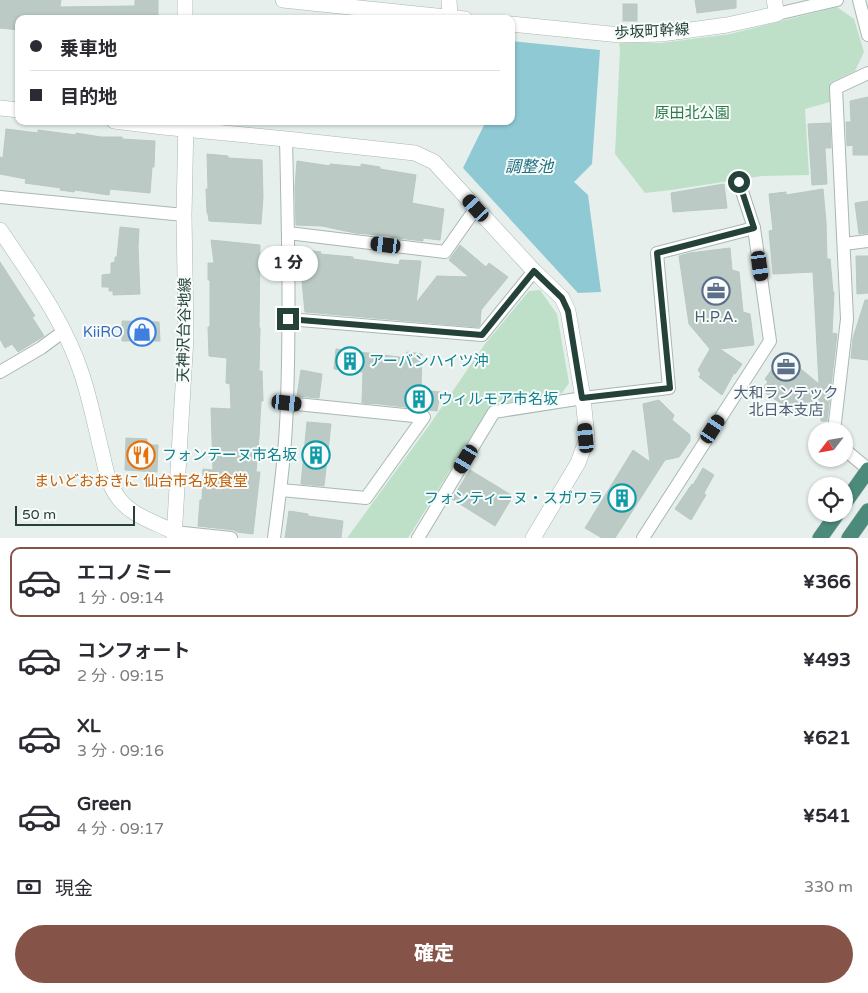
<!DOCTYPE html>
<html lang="ja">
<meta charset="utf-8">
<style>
body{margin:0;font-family:"Varela Round","Noto Sans JP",sans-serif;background:#f7f7f7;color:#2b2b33;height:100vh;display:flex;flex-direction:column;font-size:19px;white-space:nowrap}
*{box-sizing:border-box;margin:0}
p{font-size:16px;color:#7c7c81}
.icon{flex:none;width:28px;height:28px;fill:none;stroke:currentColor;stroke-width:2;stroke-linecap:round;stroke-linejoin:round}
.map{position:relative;height:538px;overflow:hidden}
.side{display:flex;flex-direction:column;background:#fff;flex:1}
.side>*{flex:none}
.top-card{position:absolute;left:15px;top:15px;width:500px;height:110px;border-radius:10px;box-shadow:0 1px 4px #0004;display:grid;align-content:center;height:110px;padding:0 15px;background:#fff}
.needle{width:32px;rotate:239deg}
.tools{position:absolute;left:808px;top:422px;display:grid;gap:10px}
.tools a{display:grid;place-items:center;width:45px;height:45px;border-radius:50%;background:#fff;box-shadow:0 1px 4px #0004;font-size:25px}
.scale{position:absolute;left:15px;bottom:12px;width:120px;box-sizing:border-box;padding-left:5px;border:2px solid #24423a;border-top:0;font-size:14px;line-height:18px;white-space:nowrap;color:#24423a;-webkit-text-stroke:4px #f7fbf9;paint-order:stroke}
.end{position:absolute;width:22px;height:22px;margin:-11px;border:6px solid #24423a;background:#fff;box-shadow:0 0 0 2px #fff}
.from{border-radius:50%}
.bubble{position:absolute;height:35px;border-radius:18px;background:#fff;box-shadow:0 1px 4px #0004;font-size:16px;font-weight:800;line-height:35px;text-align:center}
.car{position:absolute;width:15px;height:30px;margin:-15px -8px;border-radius:6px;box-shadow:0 0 4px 1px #0007;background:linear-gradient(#222 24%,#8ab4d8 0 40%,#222 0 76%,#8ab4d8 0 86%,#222 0)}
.top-card b{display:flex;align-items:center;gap:18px;height:48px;font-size:19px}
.top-card b+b{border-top:1px solid #e1e1e2}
.top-card i{width:12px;height:12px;background:#2b2b33}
ul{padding:9px 0 0;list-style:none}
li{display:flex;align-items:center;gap:15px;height:70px;margin:0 10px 8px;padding:0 5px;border:2px solid transparent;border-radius:10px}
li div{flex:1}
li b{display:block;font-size:19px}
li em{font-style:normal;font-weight:800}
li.on{border-color:#855347}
li>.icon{width:45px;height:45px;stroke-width:1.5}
.pay{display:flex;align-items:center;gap:12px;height:55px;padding:0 15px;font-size:19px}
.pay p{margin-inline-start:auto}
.action{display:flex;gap:10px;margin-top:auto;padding:10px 15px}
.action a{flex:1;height:58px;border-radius:30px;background:#855347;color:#fff;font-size:20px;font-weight:800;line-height:58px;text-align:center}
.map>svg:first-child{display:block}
.green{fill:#bfe0c8}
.water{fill:#8ec9d4}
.building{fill:#bbcac4;stroke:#b8c9c2}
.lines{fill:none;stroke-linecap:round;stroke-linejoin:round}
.minor-casing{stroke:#a8b8b2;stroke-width:14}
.tertiary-casing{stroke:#a8b8b2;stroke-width:16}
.trunk-casing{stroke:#c2cac8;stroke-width:16}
.minor{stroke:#fff;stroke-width:12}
.tertiary{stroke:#fff;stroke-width:15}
.trunk{stroke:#4c8a7c;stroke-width:15}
.route{stroke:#24423a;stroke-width:6}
.labels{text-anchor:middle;stroke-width:4;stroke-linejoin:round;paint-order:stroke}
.street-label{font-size:15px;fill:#24423a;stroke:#f7fbf9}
.park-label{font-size:15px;fill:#2d7a4b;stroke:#f7fbf9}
.service-label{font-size:15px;fill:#4e5e75;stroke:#f7fbf9}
.shop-label{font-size:15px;fill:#366cbe;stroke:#f7fbf9;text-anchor:end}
.culture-label{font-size:15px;fill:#0d838f;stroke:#f7fbf9;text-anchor:start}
.food-label{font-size:15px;fill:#c56008;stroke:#f7fbf9}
.water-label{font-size:16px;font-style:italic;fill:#1c6f80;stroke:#f7fbf9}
</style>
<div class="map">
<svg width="868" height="538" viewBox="0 0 868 538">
<rect width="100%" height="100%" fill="#e6efeb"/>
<!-- green -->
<g class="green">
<polygon points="837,7 854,19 864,52 855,71 830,83 830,102 805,109 809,175 762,176 671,190 645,193 615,154 620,49 619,42 661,43 730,34"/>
<polygon points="540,290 557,314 569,383 562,393 493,405 487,411 408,538 347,538 428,427 485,344 529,291"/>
</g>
<!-- water -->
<polygon class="water" points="511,41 600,50 592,164 574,182 588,195 601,292 578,293 463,168 486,121 511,121"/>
<!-- building -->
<g class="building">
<polygon points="0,0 61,0 60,7 135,6 135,0 158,0 158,19 19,19 19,30 0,28"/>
<polygon points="695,0 736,0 736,8 697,13"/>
<rect x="623" y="4" width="14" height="17"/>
<polygon points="868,97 868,155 853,155 853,145 847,146 846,122 851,122 850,101"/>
<polygon points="830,123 831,148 825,148 827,184 812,185 808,124"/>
<polygon points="6,129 38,133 38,130 76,135 76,133 101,137 122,137 122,139 155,141 154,167 152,167 150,193 110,189 109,195 75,190 74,192 60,190 61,188 25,183 26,179 0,174 0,157 3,158"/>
<polygon points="207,154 228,156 228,158 262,160 263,197 261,224 209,221 208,214 207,213 206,189 208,189"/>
<polygon points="297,161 330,166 330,164 361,167 361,164 380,167 380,169 416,175 412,203 444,209 440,240 423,238 423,241 390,237 390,236 355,233 322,226 296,225 295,187"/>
<polygon points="724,184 727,208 673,212 671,193"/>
<polygon points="823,189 826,222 827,259 830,259 833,292 834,292 832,333 837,334 827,421 821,421 820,401 813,400 800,416 761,390 768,382 765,379 783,354 819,384 813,272 773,274 769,231 773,230 769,194 786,192 786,195"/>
<polygon points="868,201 868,233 859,234 855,203"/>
<polygon points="120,227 139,229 138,246 140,294 113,295 113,291 109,291 109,287 102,287 102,275 111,274 111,263 115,262 115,257 117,257"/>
<polygon points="211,240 260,245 259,327 260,328 259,371 262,371 263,401 261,401 259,437 256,472 260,472 253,534 237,532 234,530 198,526 200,500 202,500 203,469 213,470 211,408 231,409 230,384 226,383 227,358 209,356 208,327 210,327 210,280 208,280 208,263 214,263"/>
<polygon points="460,245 486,267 489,263 508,277 481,310 480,325 478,327 305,312 302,281 298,280 298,249 321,252 320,254 353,257 353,259 399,265 400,260 421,261 416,303 437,276 469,277 449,260"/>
<polygon points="730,248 732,270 739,272 743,312 750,314 754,345 720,349 742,364 735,374 734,373 722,395 699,377 701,374 698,370 710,349 689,324 679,256 690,253"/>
<polygon points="856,256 868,256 868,293 857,294"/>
<polygon points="0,262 35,316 32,317 44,336 18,352 12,344 5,348 0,339"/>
<polygon points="865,300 868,300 868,360 851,358 853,338"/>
<polygon points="122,321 159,322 160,341 122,341"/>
<polygon points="336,349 407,358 407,352 422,354 421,390 440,392 437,411 380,404 362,403 363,372 334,369"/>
<polygon points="301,370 322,374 319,398 297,396"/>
<polygon points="659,400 674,415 672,420 690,435 690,441 679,457 665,460 615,538 602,538 585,528 633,450 650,462 643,404"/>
<polygon points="307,422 331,424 324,486 301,484"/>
<polygon points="126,438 147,439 147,445 158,445 157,472 125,470"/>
<polygon points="703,468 714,475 704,493 706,495 691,520 675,509 692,484 693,485"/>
<polygon points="470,470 513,496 495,526 452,499"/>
<polygon points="289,511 308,514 308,516 343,521 341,538 285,538"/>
</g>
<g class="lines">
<!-- minor casing -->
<g class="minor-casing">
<g id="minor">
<polyline points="859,0 868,35"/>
<polyline points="777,14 837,0"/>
<polyline points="0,197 184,215"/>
<polyline points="288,233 445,252 476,208"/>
<polyline points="844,244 868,241"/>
<polyline points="288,319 482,335 534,271"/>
<polyline points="0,372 41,348 64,331"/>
<polyline points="834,431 847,319 836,88 868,73"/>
<polyline points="844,449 868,469"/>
<polyline points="281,490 366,498 424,417 287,403"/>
<polyline points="174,532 231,538"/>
<path d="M274,538C280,493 286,447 287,401C290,314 288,226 286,139"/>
<polyline points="418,538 494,412 583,398 669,388 657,253 754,228"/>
<polyline points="643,538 770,341 754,228 739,182"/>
</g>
</g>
<!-- tertiary casing -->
<g class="tertiary-casing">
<g id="tertiary">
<polyline points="185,0 185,19"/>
<polyline points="283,0 465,19"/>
<polyline points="449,0 450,17"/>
<polyline points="511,24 620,35 661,34 727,25 777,14 774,0"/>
<polyline points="0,108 19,110"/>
<polyline points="114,121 163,127 286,139 415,153 434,162 534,271 562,298 568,311 583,398 587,438 578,463 533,538"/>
<path d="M0,230C31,276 65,322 82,375C90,399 95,425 101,449C105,465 107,482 117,496C129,515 155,522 174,532"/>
<polyline points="174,538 186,337 184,215 186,121"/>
</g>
</g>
<!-- trunk casing -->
<g class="trunk-casing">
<g id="trunk">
<polyline points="844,504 868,470"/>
<polyline points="820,538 837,514"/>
<polyline points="849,538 868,511"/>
</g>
</g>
<!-- minor -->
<use href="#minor" class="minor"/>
<!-- tertiary -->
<use href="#tertiary" class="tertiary"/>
<!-- trunk -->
<use href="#trunk" class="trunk"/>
</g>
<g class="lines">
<!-- route -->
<polyline class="route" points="288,319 482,335 534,271 562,298 568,311 582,398 670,388 657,253 754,228 739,182"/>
</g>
<!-- icons -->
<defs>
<g id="office-ring" transform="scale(1.4375)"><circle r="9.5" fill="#f7fbf9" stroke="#5c6f8a" stroke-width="1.5"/><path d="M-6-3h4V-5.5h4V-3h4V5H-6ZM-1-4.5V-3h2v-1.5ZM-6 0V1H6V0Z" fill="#5c6f8a"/></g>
<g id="shop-ring" transform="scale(1.4375)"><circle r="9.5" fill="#f7fbf9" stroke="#3f7fe0" stroke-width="1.5"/><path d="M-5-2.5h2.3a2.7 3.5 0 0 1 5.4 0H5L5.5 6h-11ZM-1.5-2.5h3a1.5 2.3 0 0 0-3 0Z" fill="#3f7fe0"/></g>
<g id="building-ring" transform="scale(1.4375)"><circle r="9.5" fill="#f7fbf9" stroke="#0f9aa8" stroke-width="1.5"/><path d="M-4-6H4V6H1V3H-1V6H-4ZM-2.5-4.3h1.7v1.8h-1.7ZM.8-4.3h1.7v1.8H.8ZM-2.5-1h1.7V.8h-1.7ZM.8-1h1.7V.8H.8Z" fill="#0f9aa8"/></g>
<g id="restaurant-ring" transform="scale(1.4375)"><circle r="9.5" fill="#f7fbf9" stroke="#e8710a" stroke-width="1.5"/><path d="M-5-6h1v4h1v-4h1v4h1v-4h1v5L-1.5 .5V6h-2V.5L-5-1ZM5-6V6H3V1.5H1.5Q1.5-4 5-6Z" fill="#e8710a"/></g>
</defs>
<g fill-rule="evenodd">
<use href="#office-ring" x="716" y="291"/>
<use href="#shop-ring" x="142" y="332"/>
<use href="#building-ring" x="350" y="361"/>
<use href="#office-ring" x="786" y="367"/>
<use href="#building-ring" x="419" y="399"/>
<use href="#restaurant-ring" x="141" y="455"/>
<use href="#building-ring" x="316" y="455"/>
<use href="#building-ring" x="622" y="498"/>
</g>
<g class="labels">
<!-- street labels -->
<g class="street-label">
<text transform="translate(652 31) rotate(-3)" y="5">歩坂町幹線</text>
<text transform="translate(184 330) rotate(-89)" y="5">天神沢台谷地線</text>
</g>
<!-- park labels -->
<g class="park-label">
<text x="692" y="118">原田北公園</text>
</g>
<!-- service labels -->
<g class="service-label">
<text x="716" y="322">H.P.A.</text>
<text x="786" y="398">大和ランテック<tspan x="786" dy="17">北日本支店</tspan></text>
</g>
<!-- shop labels -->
<g class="shop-label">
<text x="123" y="337">KiiRO</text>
</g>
<!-- culture labels -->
<g class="culture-label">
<text x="369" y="366">アーバンハイツ沖</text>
<text x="438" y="404">ウィルモア市名坂</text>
<text x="297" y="460" text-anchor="end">フォンテーヌ市名坂</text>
<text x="603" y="503" text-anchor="end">フォンティーヌ・スガワラ</text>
</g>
<!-- food labels -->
<g class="food-label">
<text x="141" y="486">まいどおおきに 仙台市名坂食堂</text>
</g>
<!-- water labels -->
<g class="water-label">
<text x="529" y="172">調整池</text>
</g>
</g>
</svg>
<div class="tools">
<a><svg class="needle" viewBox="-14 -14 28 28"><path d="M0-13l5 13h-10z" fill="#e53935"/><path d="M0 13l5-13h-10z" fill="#7c7c81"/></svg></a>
<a><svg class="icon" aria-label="locate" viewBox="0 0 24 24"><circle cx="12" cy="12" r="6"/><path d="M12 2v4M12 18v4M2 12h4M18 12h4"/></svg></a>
</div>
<div class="scale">50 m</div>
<i class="end from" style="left:739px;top:182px"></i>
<i class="end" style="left:288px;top:319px"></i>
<div class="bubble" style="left:258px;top:246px;width:60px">1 分</div>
<i class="car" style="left:476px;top:208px;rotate:318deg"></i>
<i class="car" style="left:386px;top:245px;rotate:277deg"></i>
<i class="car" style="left:760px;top:266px;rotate:172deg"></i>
<i class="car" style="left:287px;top:403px;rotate:96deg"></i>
<i class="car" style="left:713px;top:429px;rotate:33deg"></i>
<i class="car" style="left:586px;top:438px;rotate:355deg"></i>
<i class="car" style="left:466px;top:459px;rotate:211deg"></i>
<div class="top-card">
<b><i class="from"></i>乗車地</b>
<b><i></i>目的地</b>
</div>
</div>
<section class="side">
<ul>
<li class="on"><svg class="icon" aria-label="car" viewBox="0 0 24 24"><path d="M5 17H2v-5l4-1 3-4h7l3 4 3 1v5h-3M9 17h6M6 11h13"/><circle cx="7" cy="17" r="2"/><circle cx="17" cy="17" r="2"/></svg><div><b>エコノミー</b><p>1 分 · 09:14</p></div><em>¥366</em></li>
<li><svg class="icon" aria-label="car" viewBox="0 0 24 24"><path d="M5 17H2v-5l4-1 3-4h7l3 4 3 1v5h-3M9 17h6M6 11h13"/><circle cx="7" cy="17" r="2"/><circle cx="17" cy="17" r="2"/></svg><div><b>コンフォート</b><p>2 分 · 09:15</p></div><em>¥493</em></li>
<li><svg class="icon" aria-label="car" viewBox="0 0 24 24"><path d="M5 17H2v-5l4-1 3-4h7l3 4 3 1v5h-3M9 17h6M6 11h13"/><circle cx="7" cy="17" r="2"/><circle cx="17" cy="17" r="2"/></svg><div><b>XL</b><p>3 分 · 09:16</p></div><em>¥621</em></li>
<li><svg class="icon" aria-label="car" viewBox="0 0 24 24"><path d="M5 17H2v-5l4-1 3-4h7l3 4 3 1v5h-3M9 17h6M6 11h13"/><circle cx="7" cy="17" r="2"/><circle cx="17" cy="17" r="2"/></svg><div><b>Green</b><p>4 分 · 09:17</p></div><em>¥541</em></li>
</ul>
<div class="pay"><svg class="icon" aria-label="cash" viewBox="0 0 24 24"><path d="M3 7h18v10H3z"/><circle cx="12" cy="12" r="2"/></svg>現金<p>330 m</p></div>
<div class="action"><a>確定</a></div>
</section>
